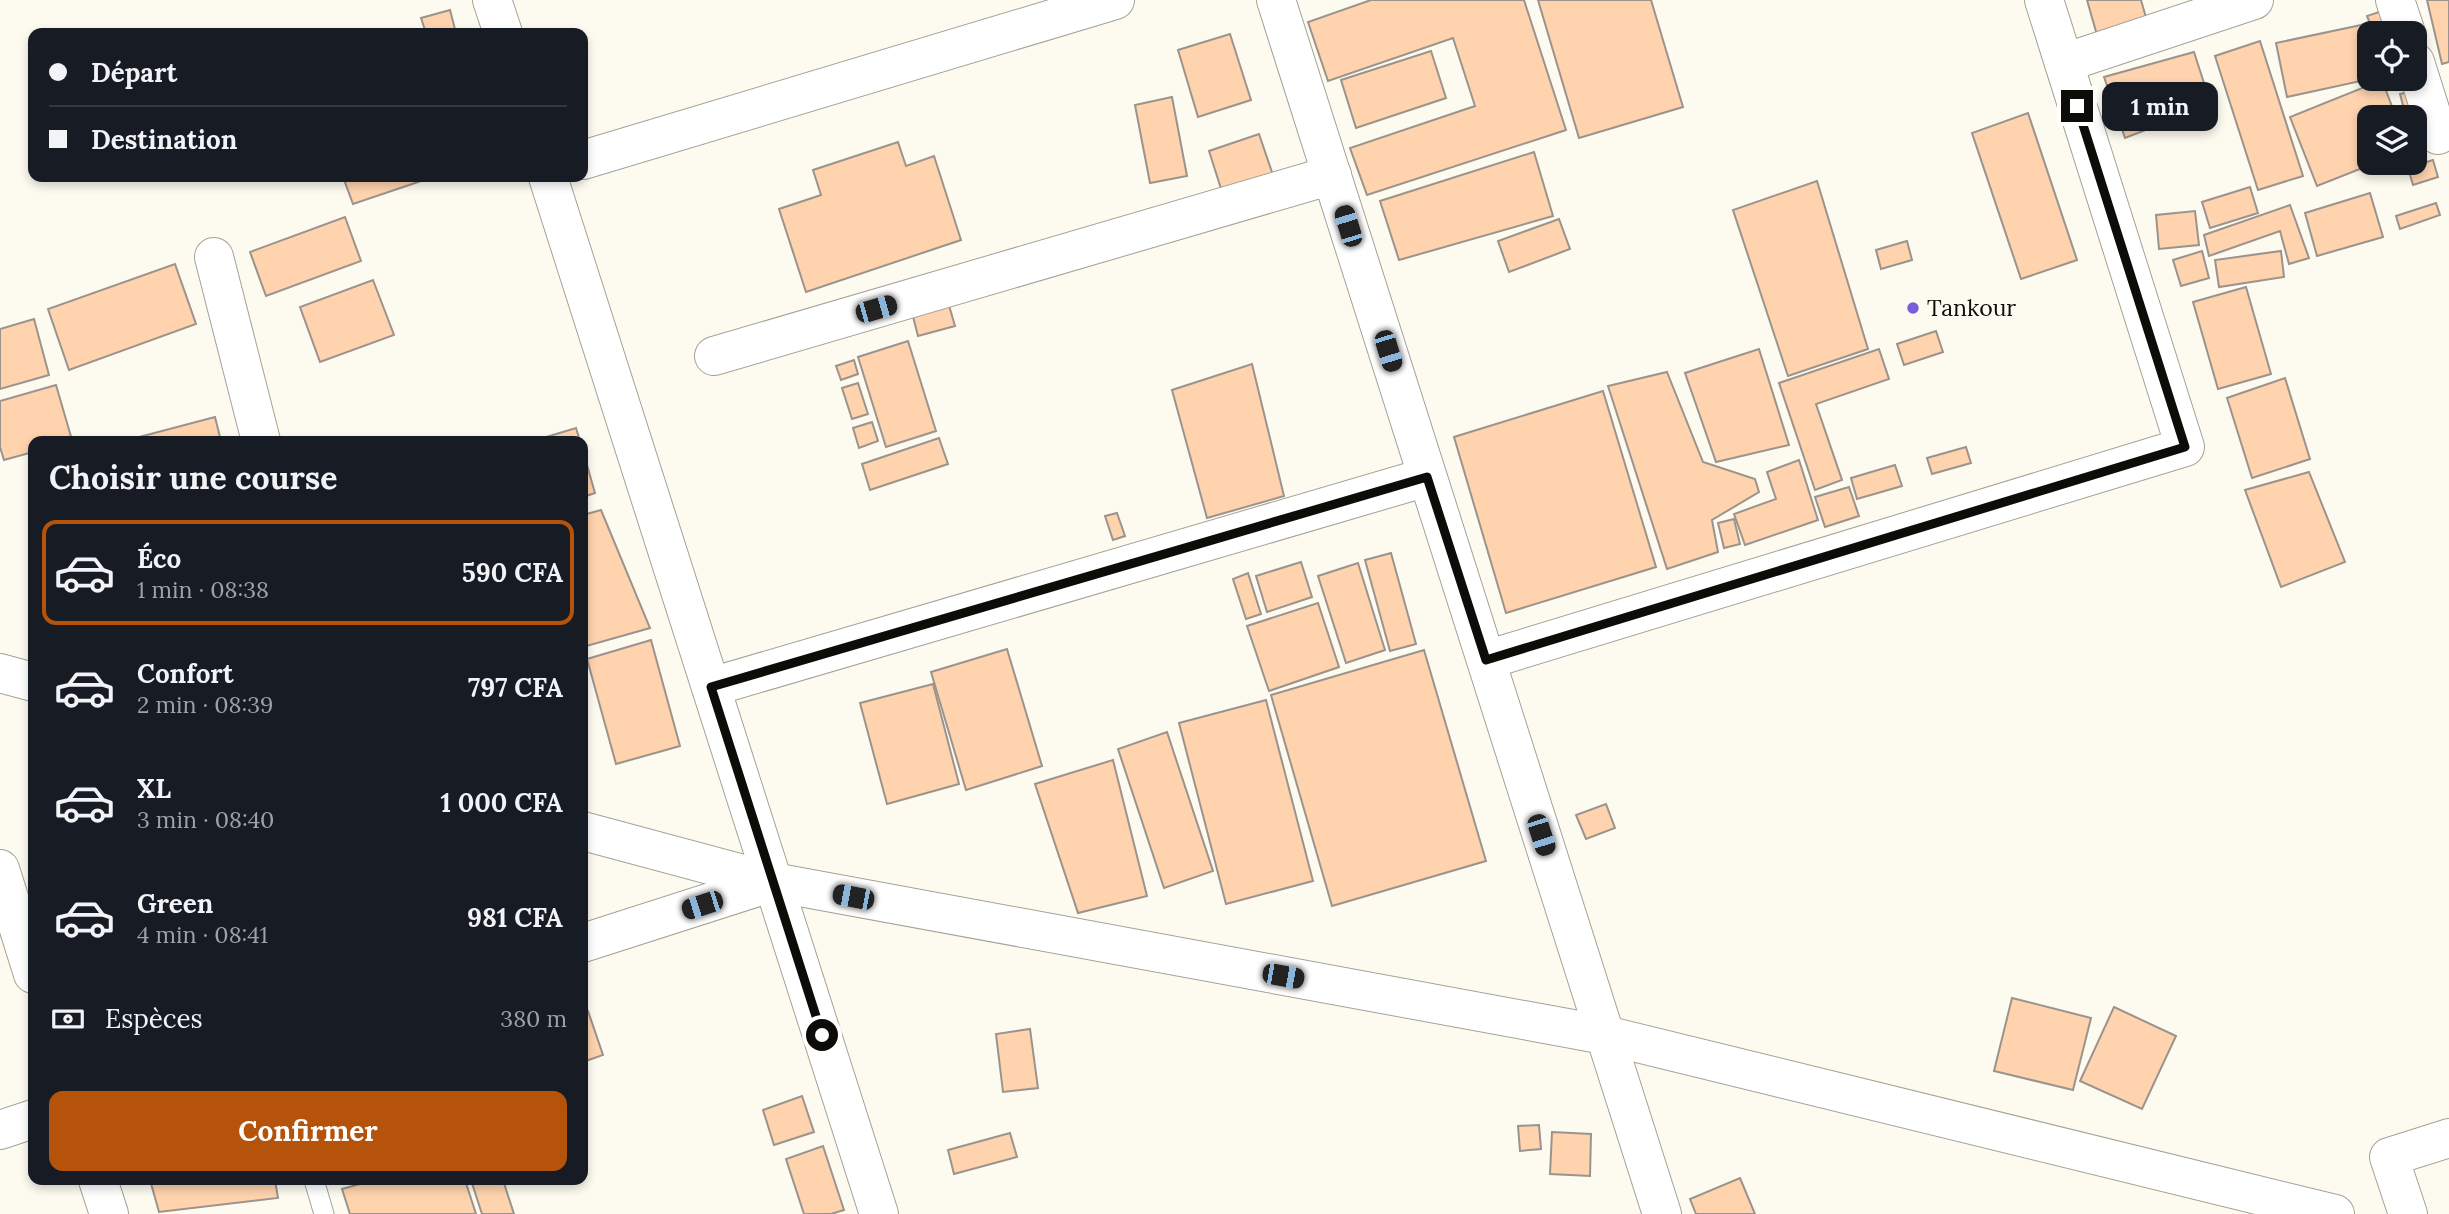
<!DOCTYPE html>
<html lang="fr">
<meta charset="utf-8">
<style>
body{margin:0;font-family:Lora,serif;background:#242831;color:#f1f3f6;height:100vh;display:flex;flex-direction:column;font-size:26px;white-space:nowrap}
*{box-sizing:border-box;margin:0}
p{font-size:23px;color:#9ea1a6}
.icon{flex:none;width:38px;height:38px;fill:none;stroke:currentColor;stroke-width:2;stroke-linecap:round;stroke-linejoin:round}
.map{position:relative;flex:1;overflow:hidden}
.drawer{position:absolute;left:28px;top:436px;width:560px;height:749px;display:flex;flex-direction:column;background:#171b24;border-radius:14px;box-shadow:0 4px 10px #0003}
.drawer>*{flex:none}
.top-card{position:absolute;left:28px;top:28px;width:560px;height:154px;border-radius:14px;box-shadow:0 4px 10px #0003;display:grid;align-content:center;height:154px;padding:0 21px;background:#171b24}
.fabs{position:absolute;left:2357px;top:21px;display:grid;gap:14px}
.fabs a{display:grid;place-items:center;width:70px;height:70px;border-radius:14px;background:#171b24;box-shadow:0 4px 10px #0003;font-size:35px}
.end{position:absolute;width:32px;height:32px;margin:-16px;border:9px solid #0d0c09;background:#fff;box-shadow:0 0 0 4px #fff}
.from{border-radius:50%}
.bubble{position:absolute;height:49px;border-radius:14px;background:#171b24;box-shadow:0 4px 10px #0003;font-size:23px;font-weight:800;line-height:49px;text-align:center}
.car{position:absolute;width:21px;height:42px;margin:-21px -10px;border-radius:9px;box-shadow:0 0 5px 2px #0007;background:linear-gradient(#222 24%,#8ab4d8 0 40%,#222 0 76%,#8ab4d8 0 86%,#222 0)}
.top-card b{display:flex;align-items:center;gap:24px;height:66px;font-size:26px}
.top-card b+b{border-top:2px solid #363941}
.top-card i{width:18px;height:18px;background:#f1f3f6}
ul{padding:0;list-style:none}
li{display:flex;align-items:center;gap:21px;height:105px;margin:0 14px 10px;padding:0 7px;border:4px solid transparent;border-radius:14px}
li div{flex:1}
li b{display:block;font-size:26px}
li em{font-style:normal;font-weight:800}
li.active{border-color:#b45309}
li>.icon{width:63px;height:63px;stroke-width:1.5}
h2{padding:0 21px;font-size:32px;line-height:84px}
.pay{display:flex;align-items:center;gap:18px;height:77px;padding:0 21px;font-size:26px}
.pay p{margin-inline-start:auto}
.primary-button{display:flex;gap:14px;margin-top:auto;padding:14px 21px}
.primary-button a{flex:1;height:80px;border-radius:14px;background:#b45309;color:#fff;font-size:28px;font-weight:800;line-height:80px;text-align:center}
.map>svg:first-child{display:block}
.building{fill:#fed3ae;stroke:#9b938c;stroke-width:2}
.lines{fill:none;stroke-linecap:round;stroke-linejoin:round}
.service-casing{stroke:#a4a298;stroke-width:21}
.minor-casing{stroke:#a4a298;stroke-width:40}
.service{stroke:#fff;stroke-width:19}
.minor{stroke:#fff;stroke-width:38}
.route{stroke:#0d0c09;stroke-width:9}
.poi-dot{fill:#795ed9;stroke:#fdfbf0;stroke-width:2.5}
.labels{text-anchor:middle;stroke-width:5;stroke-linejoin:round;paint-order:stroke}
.poi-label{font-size:23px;fill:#0d0c09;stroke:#fdfbf0;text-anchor:start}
</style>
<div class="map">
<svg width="2449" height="1214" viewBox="0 0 2449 1214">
<rect width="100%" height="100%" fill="#fdfbf0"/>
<!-- building -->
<g class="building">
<polygon points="1371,0 1524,0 1566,130 1367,195 1350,148 1475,106 1453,38 1328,81 1308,22"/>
<polygon points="1538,0 1651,0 1683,107 1579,138"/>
<polygon points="2087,0 2141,0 2147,21 2097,35"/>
<polygon points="2427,0 2449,0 2449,62 2442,64"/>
<polygon points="450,10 456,33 426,33 421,18"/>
<polygon points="2382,11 2390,33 2374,33 2367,16"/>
<polygon points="2366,24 2370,40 2370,79 2287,97 2276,43"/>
<polygon points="1230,34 1251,100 1198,117 1178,50"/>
<polygon points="2260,41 2303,176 2258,190 2215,56"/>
<polygon points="1431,51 1446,98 1356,128 1341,80"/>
<polygon points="2194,52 2211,105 2125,138 2104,77"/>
<polygon points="2382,80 2396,117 2370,117 2370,163 2375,163 2317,186 2290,117"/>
<polygon points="2413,91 2426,143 2415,146 2415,117 2406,117 2400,94"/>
<polygon points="1172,97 1187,176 1150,183 1135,105"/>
<polygon points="2028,113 2077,260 2021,279 1972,133"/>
<polygon points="1259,134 1274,178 1223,195 1209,151"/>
<polygon points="898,142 906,166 934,156 961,240 806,292 779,209 821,195 813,170"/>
<polygon points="1534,152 1553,216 1399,260 1380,201"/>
<polygon points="2433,160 2438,177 2413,185 2408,168"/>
<polygon points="343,177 433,177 353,204"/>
<polygon points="1817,181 1868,349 1788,376 1733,210"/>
<polygon points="2250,187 2258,213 2210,228 2202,202"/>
<polygon points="2370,193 2383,237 2317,256 2305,213"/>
<polygon points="2436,203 2440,215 2400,229 2396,216"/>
<polygon points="2290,205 2309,258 2289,264 2280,231 2209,256 2204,235"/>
<polygon points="2195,211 2199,245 2159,249 2156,215"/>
<polygon points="345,217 361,261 266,296 250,252"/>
<polygon points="1559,219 1570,249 1509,272 1498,241"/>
<polygon points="1907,241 1912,260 1881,269 1876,250"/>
<polygon points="2202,251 2209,278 2181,286 2173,260"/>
<polygon points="2281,251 2284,277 2219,287 2215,260"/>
<polygon points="175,264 196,324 69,370 48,309"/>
<polygon points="373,280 394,335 320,362 300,307"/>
<polygon points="2246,287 2271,374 2218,389 2193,302"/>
<polygon points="946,295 955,326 918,336 910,305"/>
<polygon points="34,319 49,375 0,389 0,329"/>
<polygon points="1936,331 1943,352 1904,365 1897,344"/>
<polygon points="908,341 936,431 886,447 858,357"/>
<polygon points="1759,349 1789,445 1716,462 1685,373"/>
<polygon points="1879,349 1889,379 1816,404 1842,480 1815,490 1779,383"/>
<polygon points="854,360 858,374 841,380 836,366"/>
<polygon points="1252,364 1284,496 1207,518 1172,390"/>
<polygon points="1667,372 1703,462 1755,479 1759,492 1712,520 1718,552 1667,569 1608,386"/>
<polygon points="2285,378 2310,459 2252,478 2227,398"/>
<polygon points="858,383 868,414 852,419 842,388"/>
<polygon points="56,385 72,440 33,441 33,452 4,460 0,447 0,401"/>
<polygon points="1603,391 1656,567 1506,613 1454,437"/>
<polygon points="215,417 221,441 124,441"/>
<polygon points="872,422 878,441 859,448 853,428"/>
<polygon points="576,428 580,441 533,441"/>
<polygon points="939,438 948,464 870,490 862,464"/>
<polygon points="1966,447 1971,463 1932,474 1927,458"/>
<polygon points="583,451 595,493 583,497"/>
<polygon points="1799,460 1818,520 1745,545 1734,514 1776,499 1767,472"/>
<polygon points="1895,465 1902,486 1857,499 1851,478"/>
<polygon points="2309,472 2345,562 2281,587 2245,490"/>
<polygon points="1849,487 1859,516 1825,527 1815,497"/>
<polygon points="601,510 650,628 583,647 583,515"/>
<polygon points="1117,513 1125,536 1113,540 1105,516"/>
<polygon points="1734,519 1740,544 1724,548 1718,523"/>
<polygon points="1391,553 1416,644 1390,651 1365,560"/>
<polygon points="1301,562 1312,597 1267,612 1256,576"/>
<polygon points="1358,563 1385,650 1346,663 1318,576"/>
<polygon points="1248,573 1261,614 1246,619 1233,579"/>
<polygon points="1318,603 1339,667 1269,691 1247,626"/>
<polygon points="651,640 680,746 616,764 587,659"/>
<polygon points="1007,649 1042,766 966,790 931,672"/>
<polygon points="1424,650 1486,861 1332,906 1271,695"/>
<polygon points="933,684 959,784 887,804 860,703"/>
<polygon points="1266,700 1313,881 1226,904 1179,723"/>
<polygon points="1167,732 1213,871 1164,888 1118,749"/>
<polygon points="1113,760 1147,896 1078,913 1035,784"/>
<polygon points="1606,804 1615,828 1586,839 1576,815"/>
<polygon points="2012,998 2091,1018 2073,1090 1994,1071"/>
<polygon points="2114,1007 2176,1036 2142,1109 2080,1081"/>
<polygon points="588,1011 603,1055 583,1062 583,1012"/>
<polygon points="1030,1029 1038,1088 1003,1092 996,1034"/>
<polygon points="802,1096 814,1132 774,1145 763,1110"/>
<polygon points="1539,1125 1541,1149 1520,1151 1518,1126"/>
<polygon points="1552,1132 1591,1134 1590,1176 1550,1174"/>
<polygon points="1010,1133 1017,1157 954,1174 948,1150"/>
<polygon points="823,1146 844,1210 831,1214 804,1214 786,1159"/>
<polygon points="1740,1178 1755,1214 1696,1214 1690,1199"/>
<polygon points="150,1180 275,1180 278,1198 159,1212"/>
<polygon points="374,1180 465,1180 476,1214 350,1214 342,1189"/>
<polygon points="471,1180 503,1180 514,1214 482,1214"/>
</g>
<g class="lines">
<!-- service casing -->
<g class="service-casing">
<polyline id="service" points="314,1180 324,1214"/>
</g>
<!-- minor casing -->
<g class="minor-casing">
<g id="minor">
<polyline points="492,0 503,33"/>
<polyline points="1276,0 1662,1214"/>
<polyline points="2395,0 2406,33"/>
<polyline points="2415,62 2438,135"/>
<polyline points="2064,63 2254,0"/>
<polyline points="583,160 1115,0"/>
<polyline points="548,177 879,1214"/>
<polyline points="214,257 261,441"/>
<polyline points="714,356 1332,175"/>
<polyline points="1486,660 2185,447 2044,0"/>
<polyline points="0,673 33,682"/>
<polyline points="711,687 1427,477"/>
<polyline points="583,831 773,882 1605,1035 2335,1214"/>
<polyline points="0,869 33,974"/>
<polyline points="583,943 773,882"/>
<polyline points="0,1130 33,1119"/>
<polyline points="98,1180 109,1214"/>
<polyline points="2408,1214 2389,1157 2449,1138"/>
</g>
</g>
<!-- service -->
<use href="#service" class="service"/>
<!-- minor -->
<use href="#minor" class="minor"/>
</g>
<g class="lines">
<!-- route -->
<polyline class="route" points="822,1035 711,687 1427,477 1486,660 2185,447 2077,106"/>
</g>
<!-- markers -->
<circle class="poi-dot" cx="1913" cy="308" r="7"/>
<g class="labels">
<!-- poi labels -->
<g class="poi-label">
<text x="1927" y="316">Tankour</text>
</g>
</g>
</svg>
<div class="fabs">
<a><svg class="icon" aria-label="locate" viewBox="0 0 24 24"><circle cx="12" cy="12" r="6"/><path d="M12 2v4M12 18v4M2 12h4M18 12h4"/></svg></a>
<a><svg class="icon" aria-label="layers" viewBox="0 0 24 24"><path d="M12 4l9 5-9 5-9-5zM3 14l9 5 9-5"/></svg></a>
</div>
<i class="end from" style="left:822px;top:1035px"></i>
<i class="end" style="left:2077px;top:106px"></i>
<div class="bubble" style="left:2102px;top:82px;width:116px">1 min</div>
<i class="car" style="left:1348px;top:226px;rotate:343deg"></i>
<i class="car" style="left:876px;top:309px;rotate:74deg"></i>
<i class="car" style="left:1388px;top:351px;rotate:163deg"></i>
<i class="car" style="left:1541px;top:835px;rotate:162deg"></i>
<i class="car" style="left:853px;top:897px;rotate:281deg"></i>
<i class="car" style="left:702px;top:905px;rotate:252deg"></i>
<i class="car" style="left:1283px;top:976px;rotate:100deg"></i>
<div class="top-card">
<b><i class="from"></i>Départ</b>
<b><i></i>Destination</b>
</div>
<section class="drawer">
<h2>Choisir une course</h2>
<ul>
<li class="active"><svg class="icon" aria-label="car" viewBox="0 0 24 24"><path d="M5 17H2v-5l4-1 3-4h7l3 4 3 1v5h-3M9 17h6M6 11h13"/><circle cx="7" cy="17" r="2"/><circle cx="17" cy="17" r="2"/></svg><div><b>Éco</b><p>1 min · 08:38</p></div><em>590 CFA</em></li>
<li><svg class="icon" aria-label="car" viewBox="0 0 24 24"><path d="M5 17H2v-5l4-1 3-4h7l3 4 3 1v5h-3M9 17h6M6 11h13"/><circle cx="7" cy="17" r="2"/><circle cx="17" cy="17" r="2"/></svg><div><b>Confort</b><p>2 min · 08:39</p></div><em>797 CFA</em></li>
<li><svg class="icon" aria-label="car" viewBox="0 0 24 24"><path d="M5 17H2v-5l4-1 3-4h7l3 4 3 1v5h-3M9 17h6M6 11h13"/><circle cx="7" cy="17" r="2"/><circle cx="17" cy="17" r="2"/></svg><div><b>XL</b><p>3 min · 08:40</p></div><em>1 000 CFA</em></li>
<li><svg class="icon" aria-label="car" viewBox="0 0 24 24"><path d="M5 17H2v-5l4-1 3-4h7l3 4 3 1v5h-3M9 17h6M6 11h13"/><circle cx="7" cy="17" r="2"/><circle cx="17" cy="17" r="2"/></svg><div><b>Green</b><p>4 min · 08:41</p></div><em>981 CFA</em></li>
</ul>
<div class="pay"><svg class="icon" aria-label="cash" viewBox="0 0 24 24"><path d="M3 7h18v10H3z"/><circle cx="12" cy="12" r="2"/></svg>Espèces<p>380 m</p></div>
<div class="primary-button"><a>Confirmer</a></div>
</section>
</div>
